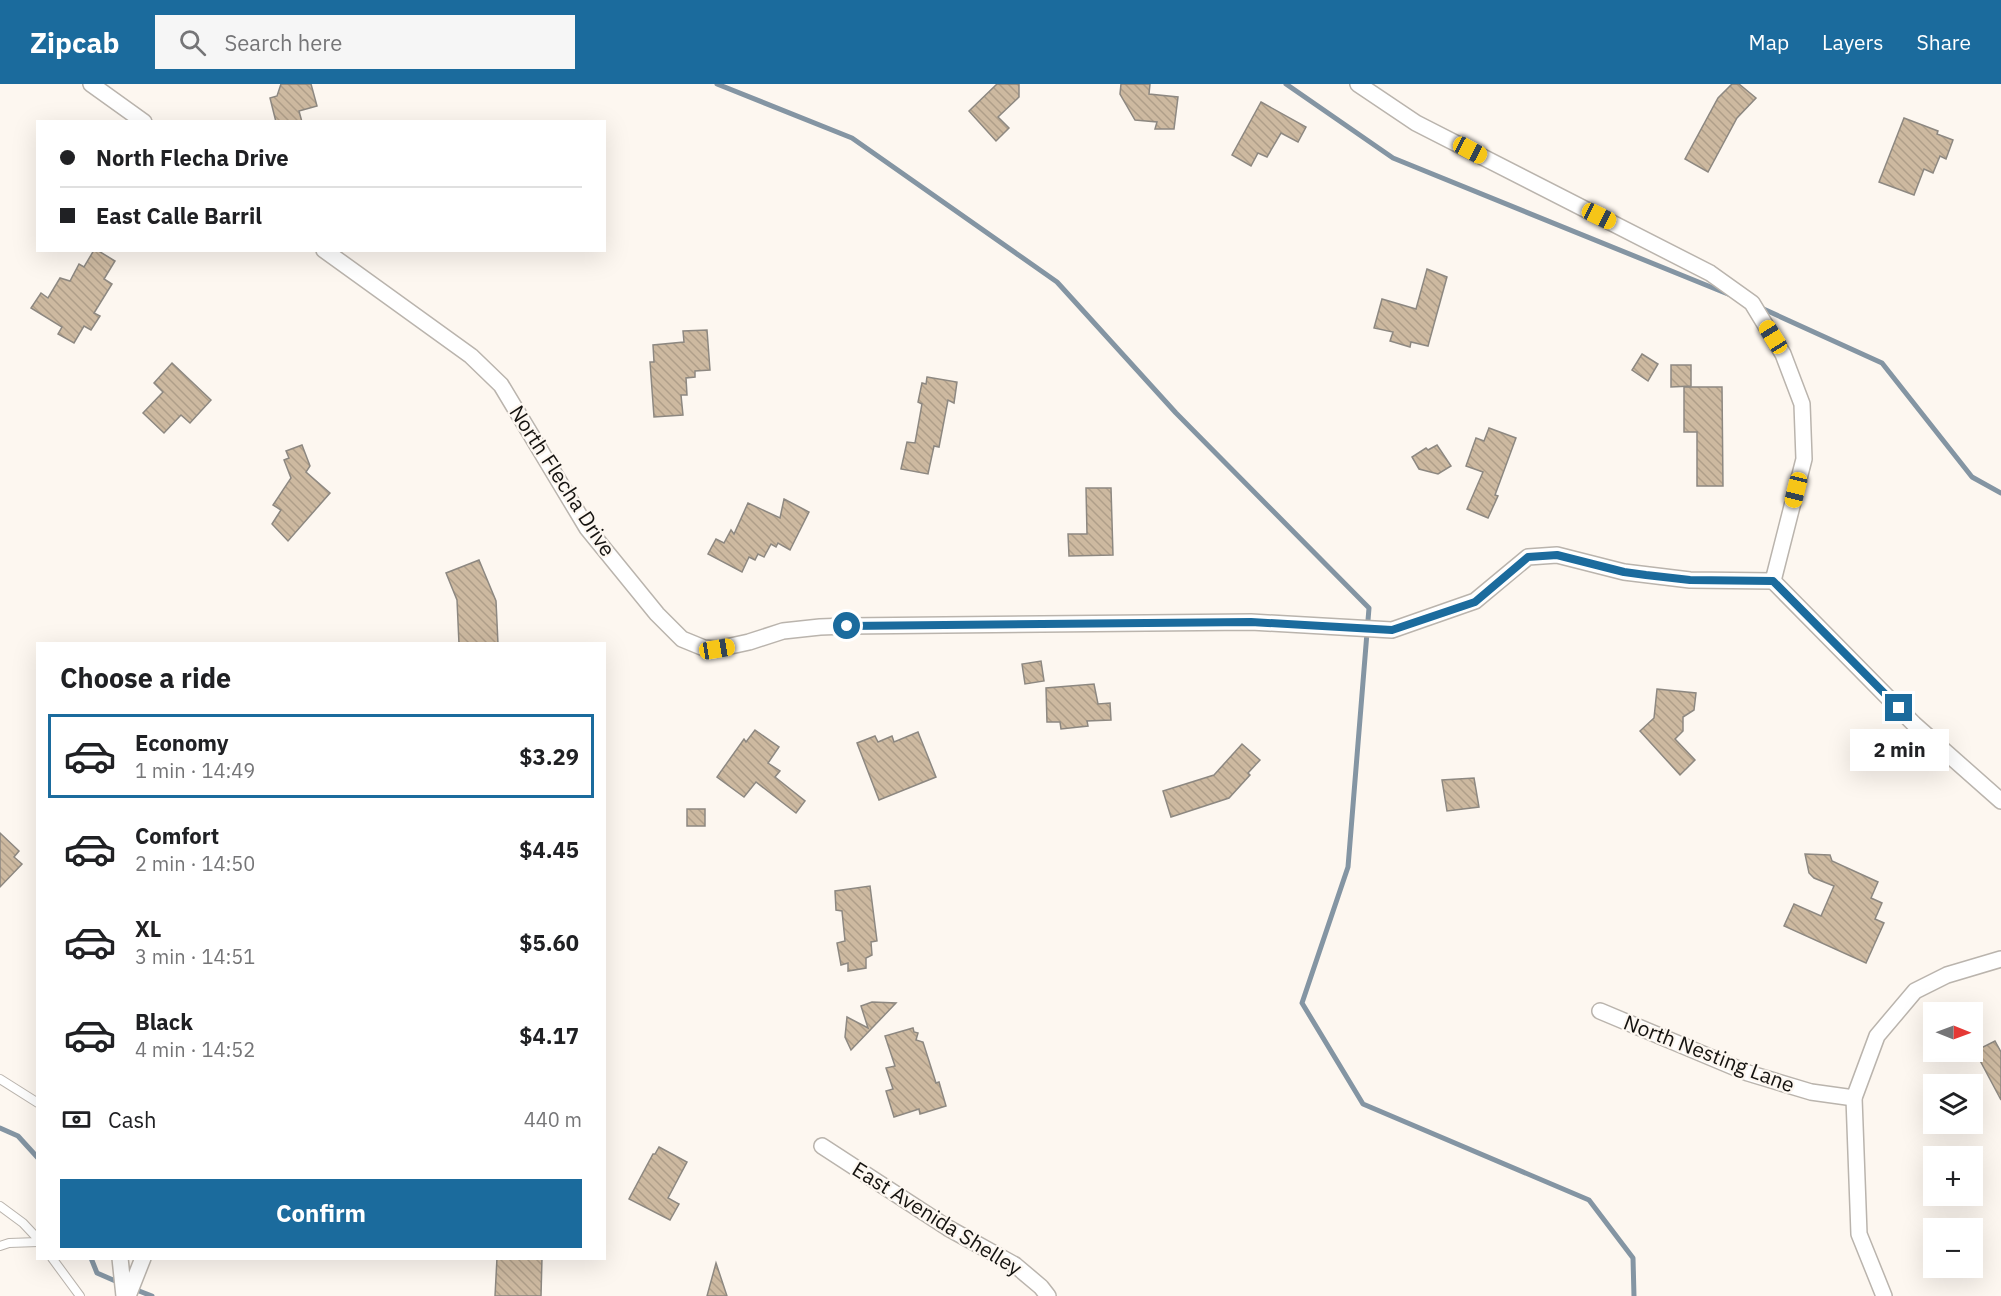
<!DOCTYPE html>
<meta charset="utf-8">
<style>
body{margin:0;font-family:"IBM Plex Sans",sans-serif;background:#f6f6f6;color:#202124;height:100vh;display:flex;flex-direction:column;font-size:22px;white-space:nowrap}
*{box-sizing:border-box;margin:0}
p{font-size:20px;color:#757577}
.icon{flex:none;width:33px;height:33px;fill:none;stroke:currentColor;stroke-width:2;stroke-linecap:round;stroke-linejoin:round}
.map{position:relative;flex:1;overflow:hidden}
.sheet{position:absolute;left:36px;top:558px;width:570px;height:618px;display:flex;flex-direction:column;background:#fff;border-radius:0px;box-shadow:0 6px 24px #0002}
.sheet>*{flex:none}
.guide{position:absolute;left:36px;top:36px;width:570px;height:132px;border-radius:0px;box-shadow:0 6px 24px #0002;display:grid;align-content:center;height:132px;padding:0 24px;background:#fff}
.needle{width:39px;rotate:91deg}
.buttons{position:absolute;left:1923px;top:918px;display:grid;gap:12px}
.buttons a{display:grid;place-items:center;width:60px;height:60px;border-radius:0px;background:#fff;box-shadow:0 6px 24px #0002;font-size:30px}
.end{position:absolute;width:27px;height:27px;margin:-14px;border:8px solid #1b6b9d;background:#fff;box-shadow:0 0 0 3px #fff}
.from{border-radius:50%}
.bubble{position:absolute;height:42px;border-radius:0px;background:#fff;box-shadow:0 6px 24px #0002;font-size:20px;font-weight:800;line-height:42px;text-align:center}
.car{position:absolute;width:18px;height:36px;margin:-18px -9px;border-radius:8px;box-shadow:0 0 4px 2px #0007;background:linear-gradient(#f5c518 24%,#345 0 40%,#f5c518 0 76%,#345 0 86%,#f5c518 0)}
.guide b{display:flex;align-items:center;gap:21px;height:57px;font-size:22px}
.guide b+b{border-top:2px solid #e0e0e0}
.guide i{width:15px;height:15px;background:#202124}
ul{padding:0;list-style:none}
li{display:flex;align-items:center;gap:18px;height:84px;margin:0 12px 9px;padding:0 12px;border:3px solid transparent;border-radius:0px}
li div{flex:1}
li b{display:block;font-size:22px}
li em{font-style:normal;font-weight:800}
li.active{border-color:#1b6b9d}
li>.icon{width:54px;height:54px;stroke-width:1.5}
h2{padding:0 24px;font-size:27px;line-height:72px}
.pay{display:flex;align-items:center;gap:15px;height:66px;padding:0 24px;font-size:22px}
.pay p{margin-inline-start:auto}
.cta{display:flex;gap:12px;margin-top:auto;padding:12px 24px}
.cta a{flex:1;height:69px;border-radius:0px;background:#1b6b9d;color:#fff;font-size:24px;font-weight:800;line-height:69px;text-align:center}
header{display:flex;align-items:center;gap:36px;box-sizing:border-box;height:84px;padding:0 30px;background:#1b6b9d;color:#fff}
header strong{font-size:28px}
nav{display:flex;gap:33px;margin-inline-start:auto;font-size:21px}
.search{width:420px;height:54px;background:#f6f6f6;display:flex;align-items:center;gap:15px;box-sizing:border-box;padding:0 21px;border-radius:0px;color:#757577;font-size:22px}
.map>svg:first-child{display:block}
.lines{fill:none;stroke-linecap:round;stroke-linejoin:round}
.stream{stroke:#8495a3;stroke-width:5}
.building{fill:url(#building-back-hatch);stroke:#8d8881;stroke-width:1.5}
.service-casing{stroke:#bab4ad;stroke-width:10}
.minor-casing{stroke:#bab4ad;stroke-width:18}
.service{stroke:#fff;stroke-width:8}
.minor{stroke:#fff;stroke-width:15}
.route{stroke:#1b6b9d;stroke-width:8}
.labels{text-anchor:middle;stroke-width:4.5;stroke-linejoin:round;paint-order:stroke}
.street-label{font-size:21px;fill:#151310;stroke:#fdf7f0}
</style>
<header>
<strong>Zipcab</strong>
<div class="search"><svg class="icon" aria-label="search" viewBox="0 0 24 24"><circle cx="10" cy="10" r="6"/><path d="M15 15l6 6"/></svg>Search here</div>
<nav><a>Map</a><a>Layers</a><a>Share</a></nav>
</header>
<div class="map">
<svg width="2001" height="1212" viewBox="0 0 2001 1212">
<defs>
<pattern id="building-back-hatch" width="6" height="6" patternUnits="userSpaceOnUse" patternTransform="scale(1.5)"><rect width="6" height="6" fill="#cdb9a0"/><path d="M-1 5l2 2M0 0l6 6M5-1l2 2" fill="none" stroke="#af9e89"/></pattern>
</defs>
<rect width="100%" height="100%" fill="#fdf7f0"/>
<g class="lines">
<!-- stream -->
<g class="stream">
<polyline points="717,0 852,54 1057,198 1176,329 1369,524 1348,783 1302,919 1363,1020 1589,1116 1633,1174 1634,1212"/>
<polyline points="1286,0 1393,74 1728,210"/>
<polyline points="1759,223 1882,279 1972,393 2001,409"/>
<polyline points="0,1044 18,1052 38,1074"/>
<polyline points="91,1174 97,1189 120,1199"/>
<polyline points="134,1205 152,1212"/>
</g>
</g>
<!-- building -->
<g class="building">
<polygon points="281,0 311,0 317,22 299,27 302,38 276,38 270,14 277,12"/>
<polygon points="997,0 1019,0 1019,13 998,33 1009,44 996,57 969,27"/>
<polygon points="1121,0 1150,0 1149,10 1178,13 1174,45 1155,45 1157,38 1135,36 1120,10"/>
<polygon points="1732,0 1739,0 1756,14 1737,34 1708,88 1685,75 1718,14"/>
<polygon points="1261,18 1306,43 1298,58 1281,49 1267,73 1258,69 1251,82 1232,71"/>
<polygon points="1904,34 1938,47 1937,50 1953,56 1946,75 1940,72 1933,89 1924,85 1914,111 1879,98"/>
<polygon points="94,166 97,166 115,177 104,195 112,200 94,229 100,232 91,246 84,242 74,259 58,250 62,243 31,224 41,209 48,214 60,194 70,197 79,180 84,183"/>
<polygon points="1427,185 1447,193 1428,262 1411,258 1410,263 1390,257 1393,248 1374,244 1382,215 1416,225"/>
<polygon points="707,246 710,286 695,287 695,293 686,294 687,311 681,311 683,331 654,333 650,278 654,278 653,261 684,258 683,247"/>
<polygon points="1642,270 1658,280 1648,297 1632,286"/>
<polygon points="172,279 211,316 190,339 181,331 164,349 143,329 163,308 154,299"/>
<polygon points="1671,281 1691,281 1691,302 1671,303"/>
<polygon points="927,293 957,298 954,319 948,316 939,363 934,362 928,390 901,385 907,358 915,359 922,320 918,318 922,299 926,300"/>
<polygon points="1684,303 1722,303 1723,402 1697,402 1697,348 1684,348"/>
<polygon points="1489,344 1516,354 1495,411 1498,412 1488,434 1467,425 1483,388 1466,382 1476,354 1484,357"/>
<polygon points="302,361 310,382 306,388 330,409 288,457 272,440 281,426 273,421 291,394 284,376 289,374 286,367"/>
<polygon points="1437,361 1451,382 1438,390 1419,385 1412,373 1426,364 1428,366"/>
<polygon points="1086,404 1111,404 1113,471 1069,472 1068,450 1087,450"/>
<polygon points="784,415 809,428 790,466 778,459 776,463 771,460 764,473 758,470 755,476 749,473 742,488 708,470 716,455 724,459 731,446 734,450 748,419 780,434"/>
<polygon points="479,476 496,517 498,560 459,560 457,516 446,489"/>
<polygon points="1041,577 1044,597 1025,600 1022,580"/>
<polygon points="1094,600 1098,620 1110,619 1111,636 1087,637 1088,642 1061,645 1060,638 1047,638 1046,604"/>
<polygon points="1657,605 1696,609 1694,626 1683,633 1683,647 1675,655 1695,676 1680,691 1640,647 1654,634"/>
<polygon points="755,646 779,663 768,679 780,687 775,693 805,717 796,729 756,698 744,713 717,693 744,655 746,658"/>
<polygon points="918,648 936,693 879,716 857,659 875,652 878,658 892,652 894,658"/>
<polygon points="1242,660 1260,676 1248,689 1250,691 1229,714 1171,733 1163,707 1214,691"/>
<polygon points="1474,694 1479,723 1447,727 1442,696"/>
<rect x="687" y="725" width="18" height="17"/>
<polygon points="0,749 19,767 14,773 22,780 0,803"/>
<polygon points="1805,770 1830,771 1832,777 1878,798 1871,814 1882,819 1875,835 1884,839 1866,879 1784,842 1794,820 1821,832 1834,802 1814,794 1809,789"/>
<polygon points="870,802 877,857 871,858 872,871 866,874 866,884 848,887 848,879 841,881 837,859 845,857 842,827 836,826 835,807"/>
<polygon points="872,918 896,919 851,966 845,953 847,933 868,944 861,922"/>
<polygon points="913,944 914,948 918,949 916,956 923,958 936,999 939,998 946,1022 920,1030 919,1025 894,1033 886,1007 893,1005 886,984 895,982 885,952"/>
<polygon points="1995,957 2001,968 2001,1016 1975,967"/>
<polygon points="659,1063 687,1078 668,1114 679,1120 670,1136 629,1115 653,1070 655,1070"/>
<polygon points="497,1174 542,1174 541,1212 495,1212"/>
<polygon points="716,1179 727,1212 707,1212"/>
</g>
<g class="lines">
<!-- service casing -->
<g class="service-casing">
<g id="service">
<polyline points="0,995 38,1019"/>
<polyline points="0,1122 23,1139 38,1155"/>
<polyline points="0,1162 9,1159 38,1158"/>
<polyline points="52,1174 80,1212"/>
</g>
</g>
<!-- minor casing -->
<g class="minor-casing">
<g id="minor">
<polyline points="91,0 144,38"/>
<polyline points="324,166 471,272 501,301 587,444 657,530 682,555 704,564 717,565 749,558 783,547 820,543 847,542 1251,538 1392,546 1475,517 1528,473 1557,471 1624,488 1690,496 1773,497 1804,375 1802,320 1783,270 1752,219 1710,189 1416,39 1358,0"/>
<polyline points="1773,497 1914,640 2001,717"/>
<polyline points="1600,927 1748,989 1811,1008 1854,1014"/>
<polyline points="822,1062 948,1144 1015,1181 1041,1203 1048,1212"/>
<polyline points="120,1174 124,1212"/>
<polyline points="128,1212 143,1174"/>
<polyline points="1884,1212 1859,1150 1854,1014 1877,952 1915,907 1947,891 2001,875"/>
</g>
</g>
<!-- service -->
<use href="#service" class="service"/>
<!-- minor -->
<use href="#minor" class="minor"/>
</g>
<g class="lines">
<!-- route -->
<polyline class="route" points="847,542 1251,538 1392,546 1475,518 1528,473 1557,471 1624,488 1646,491 1690,496 1773,497 1899,624"/>
</g>
<g class="labels">
<!-- street labels -->
<g class="street-label">
<text transform="translate(562 397) rotate(57)" y="7">North Flecha Drive</text>
<text transform="translate(1709 970) rotate(21)" y="7">North Nesting Lane</text>
<text transform="translate(937 1135) rotate(32)" y="7">East Avenida Shelley</text>
</g>
</g>
</svg>
<div class="buttons">
<a><svg class="needle" viewBox="-14 -14 28 28"><path d="M0-13l5 13h-10z" fill="#e53935"/><path d="M0 13l5-13h-10z" fill="#757577"/></svg></a>
<a><svg class="icon" aria-label="layers" viewBox="0 0 24 24"><path d="M12 4l9 5-9 5-9-5zM3 14l9 5 9-5"/></svg></a>
<a>+</a>
<a>−</a>
</div>
<i class="end from" style="left:847px;top:542px"></i>
<i class="end" style="left:1899px;top:624px"></i>
<div class="bubble" style="left:1850px;top:645px;width:99px">2 min</div>
<i class="car" style="left:1470px;top:66px;rotate:118deg"></i>
<i class="car" style="left:1599px;top:132px;rotate:116deg"></i>
<i class="car" style="left:1773px;top:253px;rotate:328deg"></i>
<i class="car" style="left:1796px;top:406px;rotate:194deg"></i>
<i class="car" style="left:717px;top:565px;rotate:81deg"></i>
<div class="guide">
<b><i class="from"></i>North Flecha Drive</b>
<b><i></i>East Calle Barril</b>
</div>
<section class="sheet">
<h2>Choose a ride</h2>
<ul>
<li class="active"><svg class="icon" aria-label="car" viewBox="0 0 24 24"><path d="M5 17H2v-5l4-1 3-4h7l3 4 3 1v5h-3M9 17h6M6 11h13"/><circle cx="7" cy="17" r="2"/><circle cx="17" cy="17" r="2"/></svg><div><b>Economy</b><p>1 min · 14:49</p></div><em>$3.29</em></li>
<li><svg class="icon" aria-label="car" viewBox="0 0 24 24"><path d="M5 17H2v-5l4-1 3-4h7l3 4 3 1v5h-3M9 17h6M6 11h13"/><circle cx="7" cy="17" r="2"/><circle cx="17" cy="17" r="2"/></svg><div><b>Comfort</b><p>2 min · 14:50</p></div><em>$4.45</em></li>
<li><svg class="icon" aria-label="car" viewBox="0 0 24 24"><path d="M5 17H2v-5l4-1 3-4h7l3 4 3 1v5h-3M9 17h6M6 11h13"/><circle cx="7" cy="17" r="2"/><circle cx="17" cy="17" r="2"/></svg><div><b>XL</b><p>3 min · 14:51</p></div><em>$5.60</em></li>
<li><svg class="icon" aria-label="car" viewBox="0 0 24 24"><path d="M5 17H2v-5l4-1 3-4h7l3 4 3 1v5h-3M9 17h6M6 11h13"/><circle cx="7" cy="17" r="2"/><circle cx="17" cy="17" r="2"/></svg><div><b>Black</b><p>4 min · 14:52</p></div><em>$4.17</em></li>
</ul>
<div class="pay"><svg class="icon" aria-label="cash" viewBox="0 0 24 24"><path d="M3 7h18v10H3z"/><circle cx="12" cy="12" r="2"/></svg>Cash<p>440 m</p></div>
<div class="cta"><a>Confirm</a></div>
</section>
</div>
